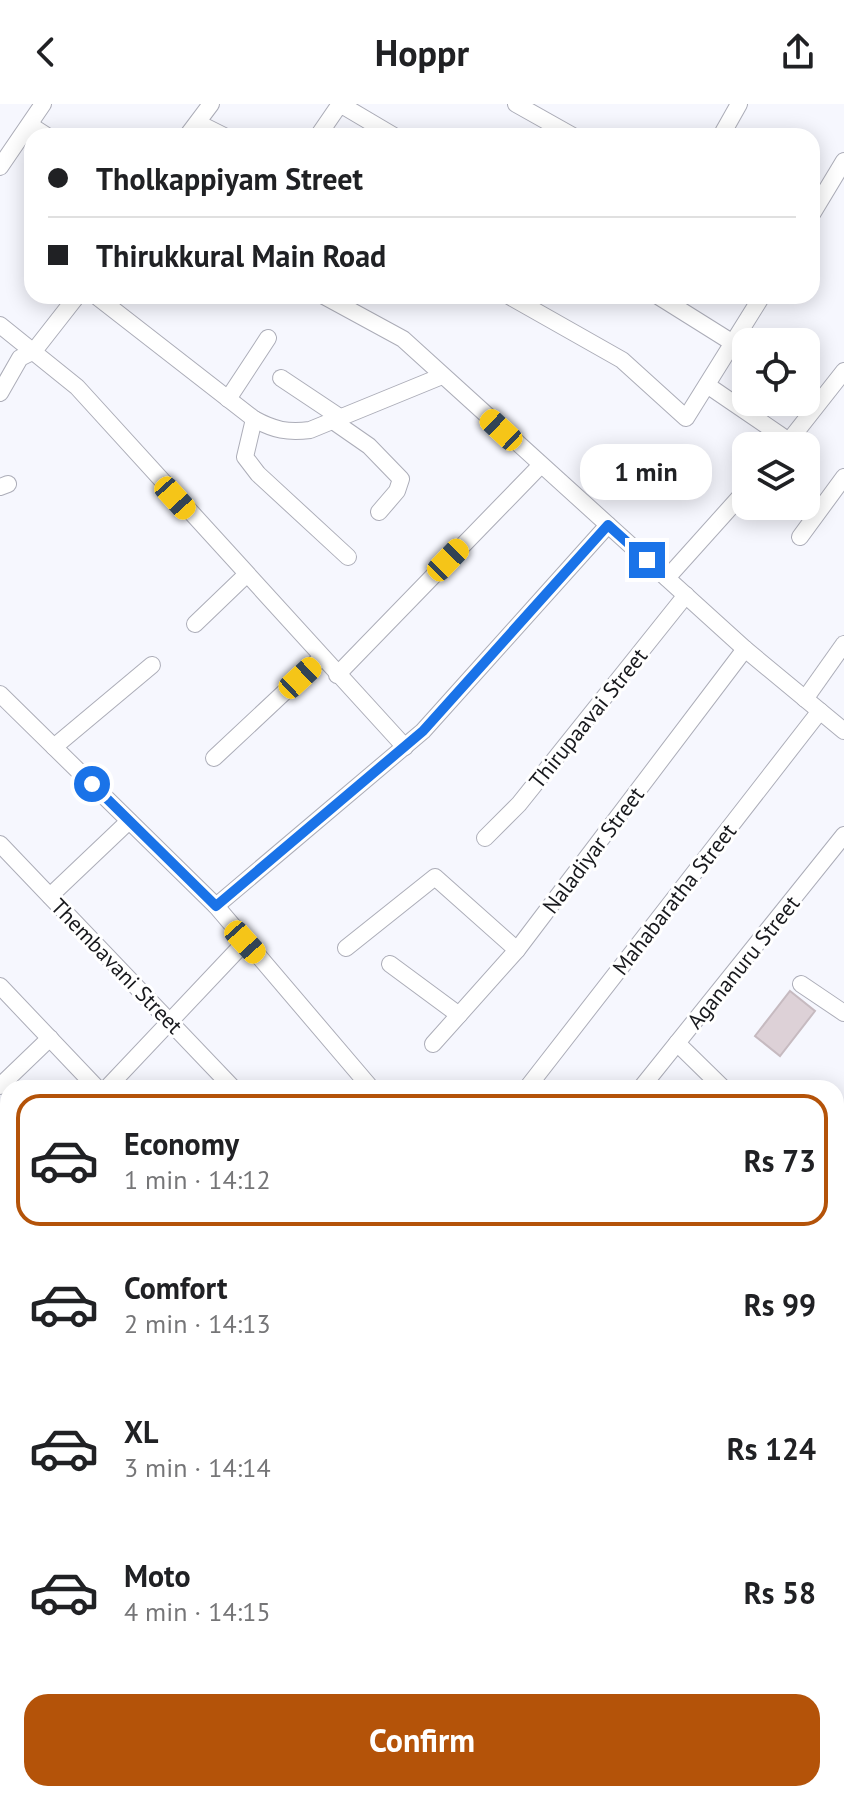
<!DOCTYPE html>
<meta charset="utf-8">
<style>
body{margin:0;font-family:"PT Sans",sans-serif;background:#f6f6f6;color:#202124;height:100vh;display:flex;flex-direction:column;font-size:30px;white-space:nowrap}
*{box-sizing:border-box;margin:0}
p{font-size:26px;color:#757577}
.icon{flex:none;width:44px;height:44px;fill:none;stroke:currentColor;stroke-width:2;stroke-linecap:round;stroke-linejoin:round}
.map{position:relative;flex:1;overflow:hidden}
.panel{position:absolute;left:0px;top:976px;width:844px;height:722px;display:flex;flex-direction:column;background:#fff;border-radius:24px 24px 0 0;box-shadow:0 4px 20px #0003}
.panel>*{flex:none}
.banner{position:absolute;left:24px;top:24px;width:796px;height:176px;border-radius:24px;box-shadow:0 4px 20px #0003;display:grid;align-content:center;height:176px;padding:0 24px;background:#fff}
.controls{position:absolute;left:732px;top:224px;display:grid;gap:16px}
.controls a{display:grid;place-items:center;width:88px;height:88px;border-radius:16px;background:#fff;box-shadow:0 4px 20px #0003;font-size:40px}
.end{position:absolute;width:36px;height:36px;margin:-18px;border:10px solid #1a73e8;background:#fff;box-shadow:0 0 0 4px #fff}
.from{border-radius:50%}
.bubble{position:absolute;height:56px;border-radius:24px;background:#fff;box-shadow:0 4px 20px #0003;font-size:26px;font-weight:800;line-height:56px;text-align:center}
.car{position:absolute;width:24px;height:48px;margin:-24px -12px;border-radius:10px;box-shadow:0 0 6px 2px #0007;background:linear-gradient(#f5c518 24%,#345 0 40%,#f5c518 0 76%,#345 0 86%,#f5c518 0)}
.banner b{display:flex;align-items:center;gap:28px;height:76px;font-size:30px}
.banner b+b{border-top:2px solid #e0e0e0}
.banner i{width:20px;height:20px;background:#202124}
ul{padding:14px 0 0;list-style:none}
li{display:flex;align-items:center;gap:24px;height:132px;margin:0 16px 12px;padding:0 8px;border:4px solid transparent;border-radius:24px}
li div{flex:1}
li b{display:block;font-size:30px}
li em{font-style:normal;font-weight:800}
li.selected{border-color:#b45309}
li>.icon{width:72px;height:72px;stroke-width:1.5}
.action{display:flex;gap:16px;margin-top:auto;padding:16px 24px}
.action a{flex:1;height:92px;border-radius:24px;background:#b45309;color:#fff;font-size:32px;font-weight:800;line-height:92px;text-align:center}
header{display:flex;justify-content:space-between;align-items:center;height:104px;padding:0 24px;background:#fff;font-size:36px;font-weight:800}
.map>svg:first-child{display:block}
.building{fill:#ddd1d7;stroke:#c6bac0;stroke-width:2}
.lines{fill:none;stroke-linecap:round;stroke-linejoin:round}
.street-casing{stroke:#acadb8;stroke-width:18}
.secondary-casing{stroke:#acadb8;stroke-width:24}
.street{stroke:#fff;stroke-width:16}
.secondary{stroke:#fff;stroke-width:22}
.route{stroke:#1a73e8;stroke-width:10}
.labels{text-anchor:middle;stroke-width:6;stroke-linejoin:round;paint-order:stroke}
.street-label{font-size:22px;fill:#18191d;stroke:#fff}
</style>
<header><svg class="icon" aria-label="back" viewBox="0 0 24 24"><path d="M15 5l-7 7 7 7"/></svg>Hoppr<svg class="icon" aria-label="share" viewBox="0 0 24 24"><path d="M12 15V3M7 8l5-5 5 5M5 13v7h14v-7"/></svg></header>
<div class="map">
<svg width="844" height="1697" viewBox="0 0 844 1697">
<rect width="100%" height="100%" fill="#f6f7fe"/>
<!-- building -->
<polygon class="building" points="790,887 815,907 780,952 755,932"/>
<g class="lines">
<!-- street casing -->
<g class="street-casing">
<g id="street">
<polyline points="516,0 573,32"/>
<polyline points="198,19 224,32"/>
<polyline points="30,21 47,32"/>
<polyline points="187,32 211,0"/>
<polyline points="318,32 340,0 394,32"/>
<polyline points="721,32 739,0"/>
<polyline points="0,63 43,0"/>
<polyline points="812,110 844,57"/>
<path d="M96,192L254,315C274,326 288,329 310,326L442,272"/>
<polyline points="324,192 403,235 745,545 844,627"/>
<polyline points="509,192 622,256 686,314 762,192"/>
<polyline points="658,192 733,239"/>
<polyline points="0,221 77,283 405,643"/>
<polyline points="281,274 341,314"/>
<polyline points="707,281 789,337"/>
<polyline points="0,289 20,254 34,247 77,192"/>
<polyline points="228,295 268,234"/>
<polyline points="254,315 245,353 258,370 348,453"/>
<polyline points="333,317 369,342 401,375 397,387 379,408"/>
<polyline points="785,342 844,267"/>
<polyline points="0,383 8,380"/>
<polyline points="800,433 844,373"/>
<polyline points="667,474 746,386"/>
<polyline points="195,520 246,471"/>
<polyline points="337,571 540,362"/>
<polyline points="0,590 216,802 371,984"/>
<polyline points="805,595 844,540"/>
<polyline points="54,643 152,561"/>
<polyline points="214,654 322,553"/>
<polyline points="485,734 519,700 686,491"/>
<polyline points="0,740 233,984"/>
<polyline points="50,792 129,717"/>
<polyline points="216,802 423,627 608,421"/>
<polyline points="346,844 435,773 517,846"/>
<polyline points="390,860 459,911"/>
<polyline points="801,880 844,909"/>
<polyline points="0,882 97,984"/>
<polyline points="677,939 723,984"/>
<polyline points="433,940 517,846 745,545"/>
<polyline points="0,982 50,934"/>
<polyline points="107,984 245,838"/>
<polyline points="527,984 820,607"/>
<polyline points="641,984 844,731"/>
<polyline points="836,1105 844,1111"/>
<polyline points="0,1244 8,1235"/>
<polyline points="0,1269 8,1276"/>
<polyline points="836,1370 844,1337"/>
<polyline points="0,1396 8,1386"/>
<polyline points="836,1623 844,1613"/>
<polyline points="0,1638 8,1644"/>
<polyline points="63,1690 71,1697"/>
<polyline points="440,1690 452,1697"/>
<polyline points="211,1697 215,1690"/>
<polyline points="787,1697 791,1690"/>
</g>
</g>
<!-- secondary casing -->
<g class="secondary-casing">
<g id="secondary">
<polyline points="836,1385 844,1384"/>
<polyline points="419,1697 424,1690"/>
</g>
</g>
<!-- street -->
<use href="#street" class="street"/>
<!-- secondary -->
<use href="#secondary" class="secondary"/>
</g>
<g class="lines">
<!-- route -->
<polyline class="route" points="92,680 216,802 423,627 608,421 647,456"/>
</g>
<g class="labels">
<!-- street labels -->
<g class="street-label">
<text transform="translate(588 614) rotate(-51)" y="8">Thirupaavai Street</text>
<text transform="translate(593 746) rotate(-53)" y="8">Naladiyar Street</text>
<text transform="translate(674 795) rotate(-52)" y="8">Mahabaratha Street</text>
<text transform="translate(743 858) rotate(-51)" y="8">Agananuru Street</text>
<text transform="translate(117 862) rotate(46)" y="8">Thembavani Street</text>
</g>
</g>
</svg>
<div class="controls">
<a><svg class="icon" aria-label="locate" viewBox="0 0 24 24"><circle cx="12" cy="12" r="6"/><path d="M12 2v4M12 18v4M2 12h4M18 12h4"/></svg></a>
<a><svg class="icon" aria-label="layers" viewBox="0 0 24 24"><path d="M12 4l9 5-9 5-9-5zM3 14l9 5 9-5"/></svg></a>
</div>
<i class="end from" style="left:92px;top:680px"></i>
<i class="end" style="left:647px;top:456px"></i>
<div class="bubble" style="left:580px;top:340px;width:132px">1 min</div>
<i class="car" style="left:501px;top:326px;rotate:313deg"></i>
<i class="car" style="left:175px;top:394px;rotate:138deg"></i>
<i class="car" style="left:448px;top:456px;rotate:44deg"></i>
<i class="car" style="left:300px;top:574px;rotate:47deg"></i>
<i class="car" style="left:245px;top:838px;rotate:138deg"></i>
<div class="banner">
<b><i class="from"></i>Tholkappiyam Street</b>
<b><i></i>Thirukkural Main Road</b>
</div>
<section class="panel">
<ul>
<li class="selected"><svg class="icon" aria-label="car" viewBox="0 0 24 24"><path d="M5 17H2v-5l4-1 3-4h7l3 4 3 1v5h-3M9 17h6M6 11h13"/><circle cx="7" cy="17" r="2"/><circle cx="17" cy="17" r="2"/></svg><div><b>Economy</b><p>1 min · 14:12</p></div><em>Rs 73</em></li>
<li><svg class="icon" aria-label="car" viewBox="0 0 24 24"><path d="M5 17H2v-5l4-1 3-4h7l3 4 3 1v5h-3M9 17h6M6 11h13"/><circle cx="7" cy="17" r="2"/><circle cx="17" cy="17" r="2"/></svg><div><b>Comfort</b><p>2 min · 14:13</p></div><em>Rs 99</em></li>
<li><svg class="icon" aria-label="car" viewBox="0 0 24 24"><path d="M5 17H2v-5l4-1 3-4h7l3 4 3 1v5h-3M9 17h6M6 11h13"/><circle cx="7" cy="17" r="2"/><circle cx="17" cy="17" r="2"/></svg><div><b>XL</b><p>3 min · 14:14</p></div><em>Rs 124</em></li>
<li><svg class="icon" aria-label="car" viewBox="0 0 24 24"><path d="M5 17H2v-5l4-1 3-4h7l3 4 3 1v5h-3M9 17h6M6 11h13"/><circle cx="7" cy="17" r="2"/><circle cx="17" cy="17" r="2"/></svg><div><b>Moto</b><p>4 min · 14:15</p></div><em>Rs 58</em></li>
</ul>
<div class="action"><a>Confirm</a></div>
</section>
</div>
